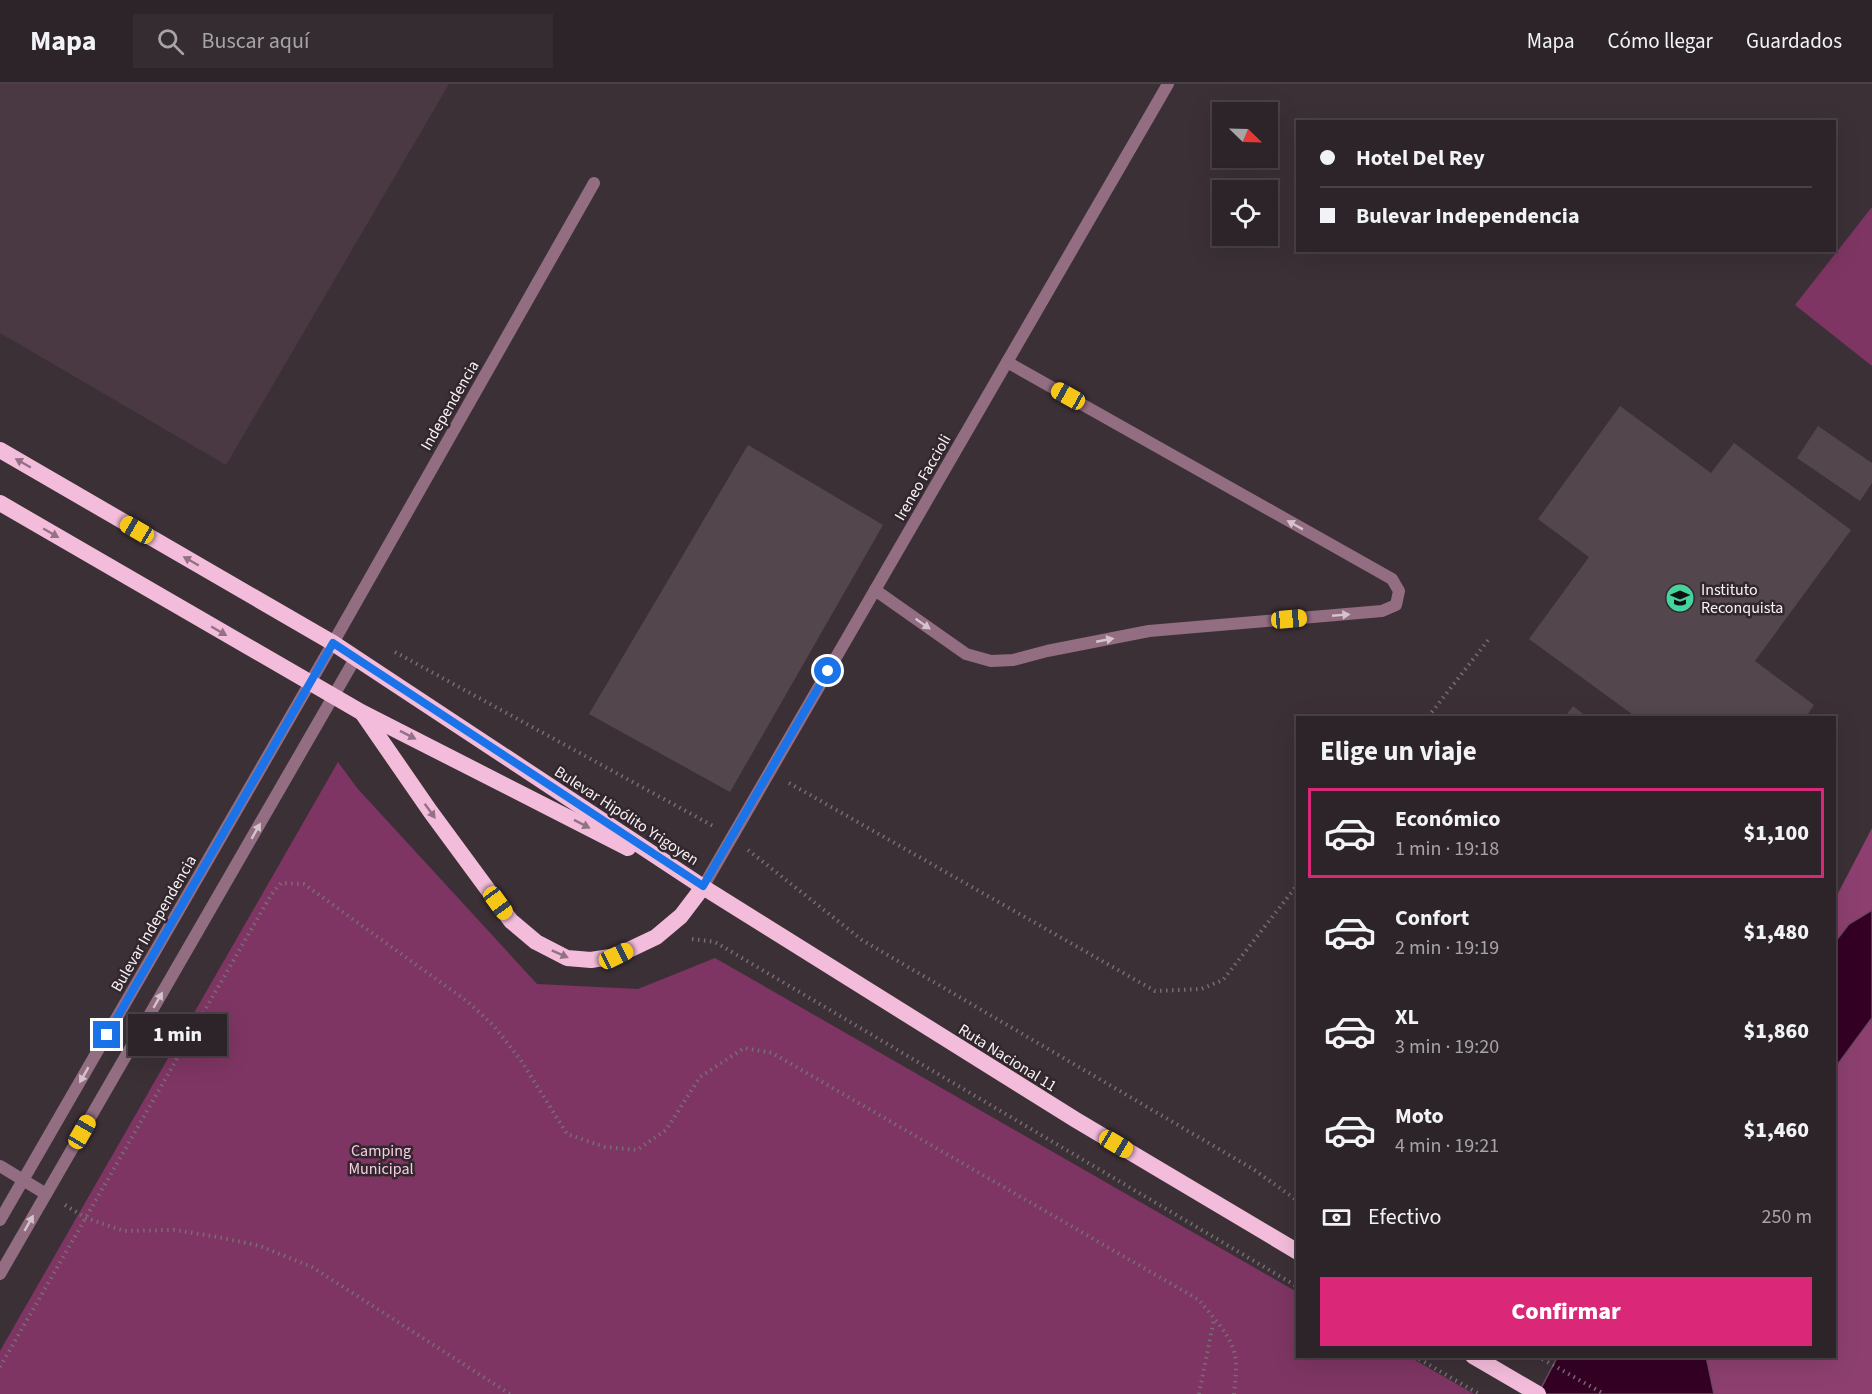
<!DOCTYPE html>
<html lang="es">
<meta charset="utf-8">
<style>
body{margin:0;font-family:"Source Sans 3",sans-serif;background:#352c31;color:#f1f3f6;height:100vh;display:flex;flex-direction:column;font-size:22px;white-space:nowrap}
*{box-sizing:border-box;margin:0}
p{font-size:20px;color:#a7a4a8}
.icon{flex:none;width:33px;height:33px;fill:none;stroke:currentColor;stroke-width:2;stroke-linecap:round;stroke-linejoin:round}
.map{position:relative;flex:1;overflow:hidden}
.drawer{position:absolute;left:1296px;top:632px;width:540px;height:642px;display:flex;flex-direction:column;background:#2d2429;border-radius:0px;box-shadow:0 6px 24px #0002,0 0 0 2px #484146}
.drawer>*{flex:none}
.guide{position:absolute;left:1296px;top:36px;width:540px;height:132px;border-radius:0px;box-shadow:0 6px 24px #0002,0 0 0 2px #484146;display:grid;align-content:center;height:132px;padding:0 24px;background:#2d2429}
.needle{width:39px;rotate:113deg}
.buttons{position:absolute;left:1212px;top:18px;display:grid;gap:12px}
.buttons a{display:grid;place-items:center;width:66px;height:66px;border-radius:0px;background:#2d2429;box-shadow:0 6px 24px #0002,0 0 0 2px #484146;font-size:30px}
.end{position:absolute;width:27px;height:27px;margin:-14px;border:8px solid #1a73e8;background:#fff;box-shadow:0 0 0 3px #fff}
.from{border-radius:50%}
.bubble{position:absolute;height:42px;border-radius:0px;background:#2d2429;box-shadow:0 6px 24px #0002,0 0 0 2px #484146;font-size:20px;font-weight:800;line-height:42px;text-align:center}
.car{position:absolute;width:18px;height:36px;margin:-18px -9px;border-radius:8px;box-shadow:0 0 4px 2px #0007;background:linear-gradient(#f5c518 24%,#345 0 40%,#f5c518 0 76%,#345 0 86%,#f5c518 0)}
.guide b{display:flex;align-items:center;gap:21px;height:57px;font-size:22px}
.guide b+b{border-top:2px solid #484146}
.guide i{width:15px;height:15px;background:#f1f3f6}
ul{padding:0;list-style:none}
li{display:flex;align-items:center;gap:18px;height:90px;margin:0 12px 9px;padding:0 12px;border:3px solid transparent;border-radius:0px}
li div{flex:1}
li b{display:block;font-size:22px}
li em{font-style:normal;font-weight:800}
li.selected{border-color:#db2777}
li>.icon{width:54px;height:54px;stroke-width:1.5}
h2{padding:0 24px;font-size:27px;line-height:72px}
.pay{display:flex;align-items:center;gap:15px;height:66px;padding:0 24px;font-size:22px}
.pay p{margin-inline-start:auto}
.button{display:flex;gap:12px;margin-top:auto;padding:12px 24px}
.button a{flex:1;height:69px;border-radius:0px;background:#db2777;color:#fff;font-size:24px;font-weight:800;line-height:69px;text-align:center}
header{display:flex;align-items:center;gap:36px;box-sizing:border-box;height:84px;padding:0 30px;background:#2d2429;border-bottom:2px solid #484146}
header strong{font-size:28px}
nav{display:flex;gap:33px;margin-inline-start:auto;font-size:21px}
.search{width:420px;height:54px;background:#352c31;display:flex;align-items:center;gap:15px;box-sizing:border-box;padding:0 21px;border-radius:0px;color:#a7a4a8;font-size:22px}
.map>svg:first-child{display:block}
.built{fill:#4a3842}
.green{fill:#7e3563}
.forest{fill:#8d4070}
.water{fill:#340024;stroke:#6f4863;stroke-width:1.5}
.building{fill:#53474d}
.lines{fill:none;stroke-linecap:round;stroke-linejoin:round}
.path{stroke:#776d73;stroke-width:4;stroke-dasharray:1.5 4.5;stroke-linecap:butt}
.service{stroke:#936e83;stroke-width:12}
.minor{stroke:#936e83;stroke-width:12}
.tertiary{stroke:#936e83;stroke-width:12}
.trunk{stroke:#f3bcdb;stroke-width:16}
.oneway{fill:#927284}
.oneway2{fill:#d5c3cd}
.route{stroke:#1a73e8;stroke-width:8}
.labels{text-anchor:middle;stroke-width:5;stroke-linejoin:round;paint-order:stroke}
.street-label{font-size:16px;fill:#f8f1f5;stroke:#31272c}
.poi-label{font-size:16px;fill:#f8f1f5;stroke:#31272c;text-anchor:start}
.park-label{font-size:16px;fill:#f9cce5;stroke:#31272c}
</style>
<header>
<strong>Mapa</strong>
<div class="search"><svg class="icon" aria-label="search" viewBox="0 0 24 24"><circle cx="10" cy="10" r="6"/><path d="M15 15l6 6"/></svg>Buscar aquí</div>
<nav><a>Mapa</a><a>Cómo llegar</a><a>Guardados</a></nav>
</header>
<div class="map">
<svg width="1872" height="1310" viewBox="0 0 1872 1310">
<rect width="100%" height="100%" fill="#3c3037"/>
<!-- built -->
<polygon class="built" points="0,0 449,0 226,381 0,249"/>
<!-- green -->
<g class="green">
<polygon points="1872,123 1872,282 1795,221"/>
<polygon points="338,678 357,704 537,900 638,905 715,874 1297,1208 1298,1272 1408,1272 1474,1310 0,1310 0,1267"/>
</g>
<!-- forest -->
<polygon class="forest" points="1872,744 1872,1310 1575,1310 1595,1272 1834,1272 1835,815"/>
<!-- water -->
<g class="water">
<polygon points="1872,826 1872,934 1835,984 1835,858 1849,840"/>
<polygon points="1558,1272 1706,1272 1714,1310 1538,1310"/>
</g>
<!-- building -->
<g class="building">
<polygon points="1620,322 1711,389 1734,359 1851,446 1755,577 1814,621 1806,633 1636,633 1529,555 1589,473 1538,435"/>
<polygon points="1818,342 1872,379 1872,399 1860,417 1797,374"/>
<polygon points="748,361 883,441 730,708 589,630"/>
<polygon points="1573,622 1587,633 1565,633"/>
</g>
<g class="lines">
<!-- path -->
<g class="path">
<polyline points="395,568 715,743"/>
<polyline points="1428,633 1489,555"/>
<polyline points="789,699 1155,907 1201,905 1223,896 1298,800"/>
<polyline points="748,766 862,856 1253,1085 1298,1117"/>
<polyline points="692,855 715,858 1298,1203"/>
<polyline points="65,1121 86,1134 124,1147 174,1146 218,1153 260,1162 312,1183 510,1310"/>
<polyline points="1414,1272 1479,1310"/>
<polyline points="1537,1272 1604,1310"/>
<path d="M0,1283L271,811L281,799L304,800L468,918L493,941L520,975L567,1050L605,1063L637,1066L666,1046L700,993L744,964L772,969L1199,1216C1211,1231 1228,1248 1234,1267C1238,1280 1235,1297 1234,1310"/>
<polyline points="1199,1310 1214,1235"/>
</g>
<!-- service -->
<polyline class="service" points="875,506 966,570 991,577 1013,576 1047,567 1149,547 1382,527 1396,521 1399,507 1392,495 1007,278"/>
<!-- minor -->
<g class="minor">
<polyline points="333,559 594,99"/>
<polyline points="0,1082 46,1110"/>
</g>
<!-- tertiary -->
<g class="tertiary">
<polyline points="703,803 1168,0"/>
<polyline points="0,1136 333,559"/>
<polyline points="0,1190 356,573"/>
</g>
<!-- trunk -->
<g class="trunk">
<polyline points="0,366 333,559 703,803 1076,1036 1298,1168"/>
<polyline points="0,419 361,628 628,764"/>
<polyline points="363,630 430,727 511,837 536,858 567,874 591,876 616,872 656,853 681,832 703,803"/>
<polyline points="1473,1272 1538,1310"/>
</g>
</g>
<!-- one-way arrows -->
<defs><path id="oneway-solid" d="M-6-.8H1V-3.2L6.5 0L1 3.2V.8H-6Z" transform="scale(1.5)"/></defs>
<g class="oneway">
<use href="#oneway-solid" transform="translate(23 379) rotate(-150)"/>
<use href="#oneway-solid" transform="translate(51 449) rotate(30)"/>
<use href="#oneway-solid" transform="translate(191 477) rotate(-150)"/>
<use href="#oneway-solid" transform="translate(219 547) rotate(30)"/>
<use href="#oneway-solid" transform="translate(408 651) rotate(27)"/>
<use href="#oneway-solid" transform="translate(430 727) rotate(54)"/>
<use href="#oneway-solid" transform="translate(582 740) rotate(27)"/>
<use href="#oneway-solid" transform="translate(560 870) rotate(24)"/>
</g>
<g class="oneway2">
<use href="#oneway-solid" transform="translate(1295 441) rotate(-151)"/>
<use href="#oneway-solid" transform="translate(1341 531) rotate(-5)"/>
<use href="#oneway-solid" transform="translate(923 540) rotate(35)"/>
<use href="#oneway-solid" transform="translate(1105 556) rotate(-11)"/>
<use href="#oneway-solid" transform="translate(256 747) rotate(-60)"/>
<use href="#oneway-solid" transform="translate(158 916) rotate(-60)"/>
<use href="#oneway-solid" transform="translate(84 991) rotate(120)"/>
<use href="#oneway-solid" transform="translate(29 1139) rotate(-60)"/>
</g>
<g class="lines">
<!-- route -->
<polyline class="route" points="107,951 333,559 703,802 828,587"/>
</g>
<!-- icons -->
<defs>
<g id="school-disc" transform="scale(1.5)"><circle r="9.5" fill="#46d49e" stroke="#31272c"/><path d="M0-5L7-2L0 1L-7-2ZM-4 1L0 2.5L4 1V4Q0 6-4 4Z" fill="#111"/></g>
</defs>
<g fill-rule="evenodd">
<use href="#school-disc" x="1680" y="514"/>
</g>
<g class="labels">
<!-- street labels -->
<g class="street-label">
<text transform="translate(449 321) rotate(-60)" y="6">Independencia</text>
<text transform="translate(922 393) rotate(-60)" y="6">Ireneo Faccioli</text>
<text transform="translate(627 731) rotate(33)" y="6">Bulevar Hipólito Yrigoyen</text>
<text transform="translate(153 839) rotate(-60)" y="6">Bulevar Independencia</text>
<text transform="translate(1008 973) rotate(32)" y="6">Ruta Nacional 11</text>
</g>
<!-- poi labels -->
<g class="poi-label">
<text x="1701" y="511">Instituto<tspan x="1701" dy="18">Reconquista</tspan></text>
</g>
<!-- park labels -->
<g class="park-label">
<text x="381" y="1072">Camping<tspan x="381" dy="18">Municipal</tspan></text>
</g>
</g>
</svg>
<div class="buttons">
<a><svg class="needle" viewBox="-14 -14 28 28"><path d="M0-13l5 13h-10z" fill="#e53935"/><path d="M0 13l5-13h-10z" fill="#a7a4a8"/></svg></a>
<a><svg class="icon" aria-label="locate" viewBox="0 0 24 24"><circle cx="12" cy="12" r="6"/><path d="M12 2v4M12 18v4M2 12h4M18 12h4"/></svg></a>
</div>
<i class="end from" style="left:828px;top:587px"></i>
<i class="end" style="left:107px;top:951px"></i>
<div class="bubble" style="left:128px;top:930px;width:99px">1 min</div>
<i class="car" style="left:1068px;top:312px;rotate:299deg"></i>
<i class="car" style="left:137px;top:446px;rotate:300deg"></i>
<i class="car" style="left:1289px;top:535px;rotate:85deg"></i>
<i class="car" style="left:498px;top:819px;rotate:144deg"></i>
<i class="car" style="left:616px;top:872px;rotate:64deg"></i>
<i class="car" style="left:82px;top:1048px;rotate:30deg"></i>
<i class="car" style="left:1116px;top:1060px;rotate:121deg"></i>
<div class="guide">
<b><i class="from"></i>Hotel Del Rey</b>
<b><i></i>Bulevar Independencia</b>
</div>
<section class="drawer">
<h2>Elige un viaje</h2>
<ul>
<li class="selected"><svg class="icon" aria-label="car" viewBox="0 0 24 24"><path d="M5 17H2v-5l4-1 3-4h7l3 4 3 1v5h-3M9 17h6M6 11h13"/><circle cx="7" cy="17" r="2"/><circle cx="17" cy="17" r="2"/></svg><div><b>Económico</b><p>1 min · 19:18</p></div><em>$1,100</em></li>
<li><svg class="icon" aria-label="car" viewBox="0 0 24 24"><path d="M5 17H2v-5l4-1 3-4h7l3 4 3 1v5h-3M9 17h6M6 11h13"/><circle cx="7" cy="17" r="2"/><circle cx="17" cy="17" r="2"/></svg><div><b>Confort</b><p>2 min · 19:19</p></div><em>$1,480</em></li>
<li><svg class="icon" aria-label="car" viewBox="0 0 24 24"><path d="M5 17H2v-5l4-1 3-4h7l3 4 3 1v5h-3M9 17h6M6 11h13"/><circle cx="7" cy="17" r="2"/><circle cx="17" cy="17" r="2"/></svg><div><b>XL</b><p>3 min · 19:20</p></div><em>$1,860</em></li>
<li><svg class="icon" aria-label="car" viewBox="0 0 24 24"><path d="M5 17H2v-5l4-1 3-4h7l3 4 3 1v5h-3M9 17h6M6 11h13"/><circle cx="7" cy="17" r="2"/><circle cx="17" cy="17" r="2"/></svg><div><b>Moto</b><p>4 min · 19:21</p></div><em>$1,460</em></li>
</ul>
<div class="pay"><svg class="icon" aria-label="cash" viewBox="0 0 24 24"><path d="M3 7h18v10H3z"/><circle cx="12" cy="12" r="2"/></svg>Efectivo<p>250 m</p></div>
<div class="button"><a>Confirmar</a></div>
</section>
</div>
